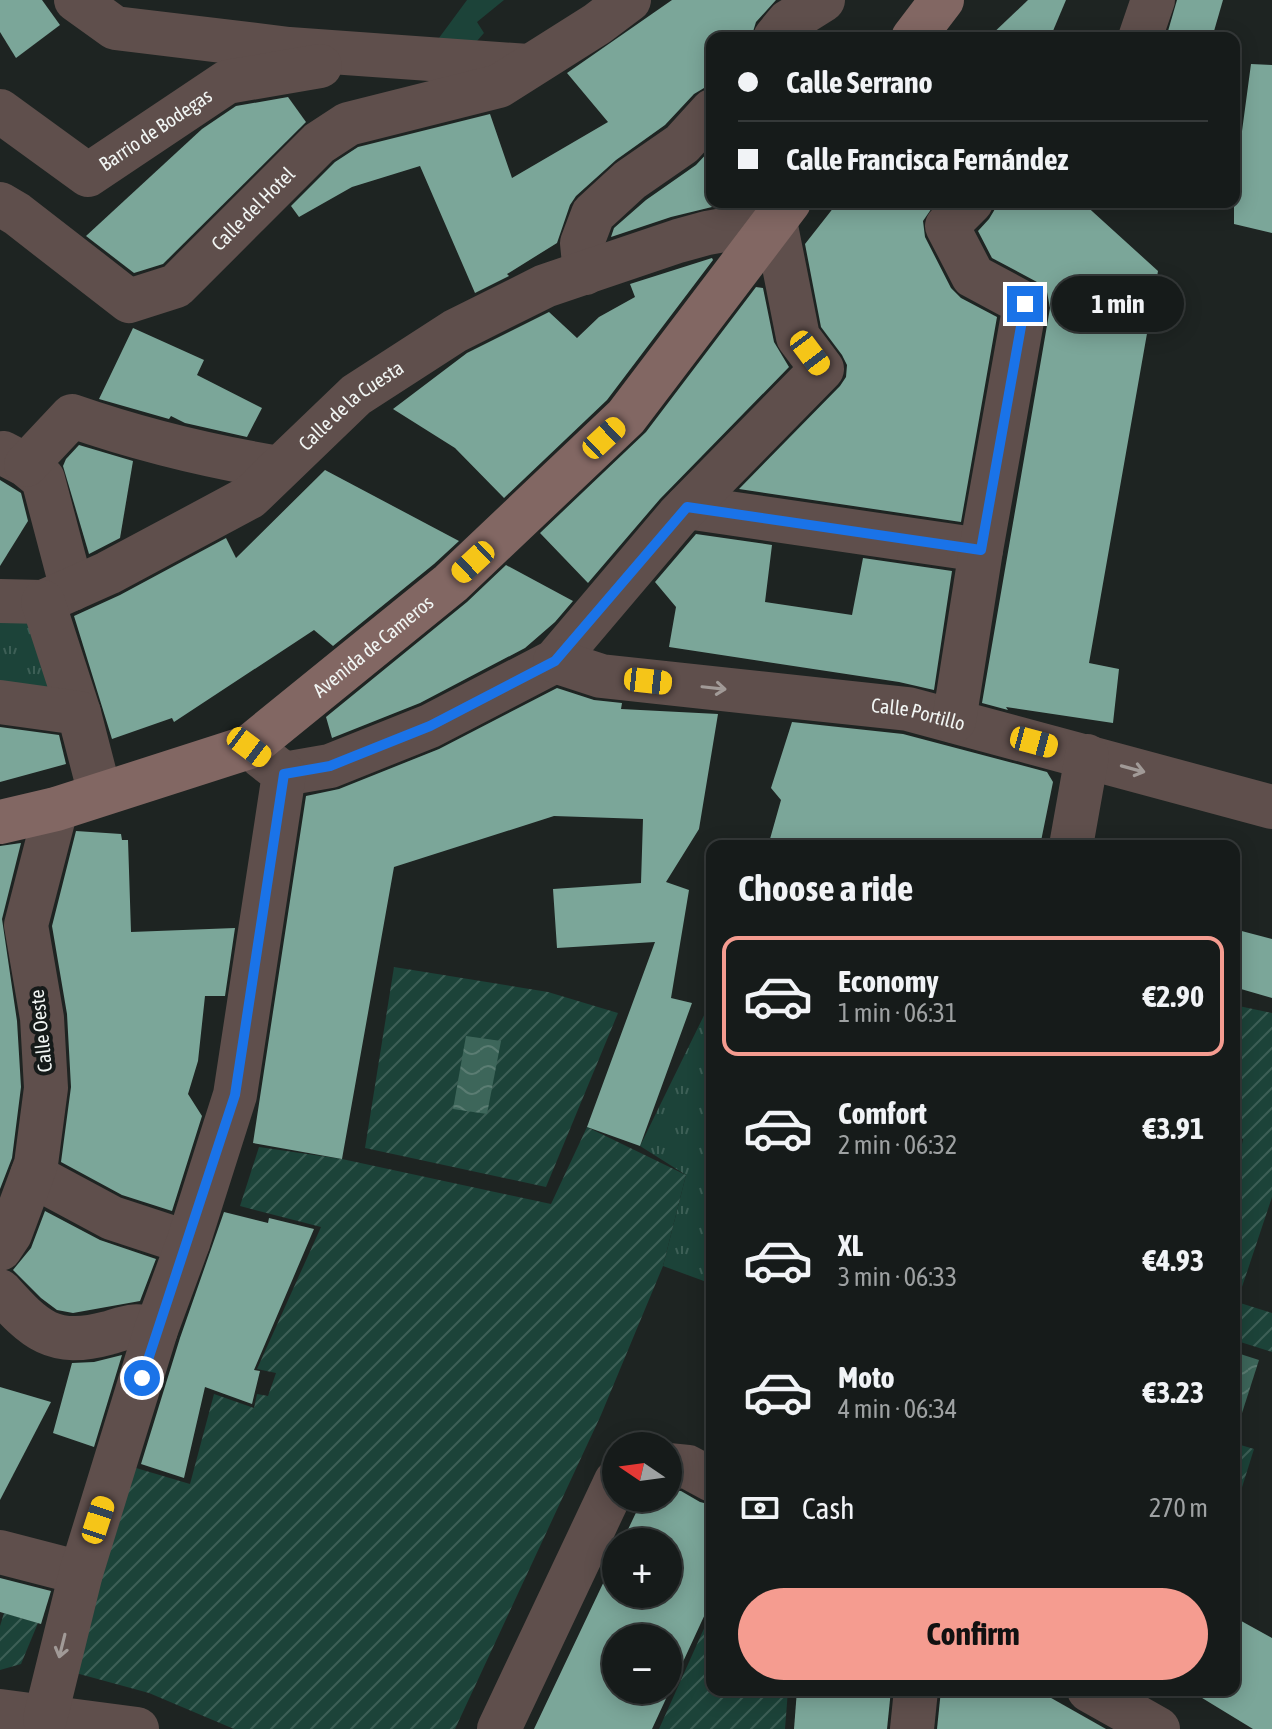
<!DOCTYPE html>
<meta charset="utf-8">
<style>
body{margin:0;font-family:"Asap Condensed",sans-serif;background:#1f2423;color:#f1f3f6;height:100vh;display:flex;flex-direction:column;font-size:30px;white-space:nowrap}
*{box-sizing:border-box;margin:0}
p{font-size:26px;color:#9ea1a2}
.icon{flex:none;width:44px;height:44px;fill:none;stroke:currentColor;stroke-width:2;stroke-linecap:round;stroke-linejoin:round}
.map{position:relative;flex:1;overflow:hidden}
.panel{position:absolute;left:706px;top:840px;width:534px;height:856px;display:flex;flex-direction:column;background:#161b1a;border-radius:16px;box-shadow:0 4px 20px #0003,0 0 0 2px #353939}
.panel>*{flex:none}
.banner{position:absolute;left:706px;top:32px;width:534px;height:176px;border-radius:16px;box-shadow:0 4px 20px #0003,0 0 0 2px #353939;display:grid;align-content:center;height:176px;padding:0 32px;background:#161b1a}
.needle{width:52px;rotate:283deg}
.tools{position:absolute;left:602px;top:1432px;display:grid;gap:16px}
.tools a{display:grid;place-items:center;width:80px;height:80px;border-radius:50%;background:#161b1a;box-shadow:0 4px 20px #0003,0 0 0 2px #353939;font-size:40px}
.end{position:absolute;width:36px;height:36px;margin:-18px;border:10px solid #1a73e8;background:#fff;box-shadow:0 0 0 4px #fff}
.from{border-radius:50%}
.bubble{position:absolute;height:56px;border-radius:28px;background:#161b1a;box-shadow:0 4px 20px #0003,0 0 0 2px #353939;font-size:26px;font-weight:700;line-height:56px;text-align:center}
.car{position:absolute;width:24px;height:48px;margin:-24px -12px;border-radius:10px;box-shadow:0 0 6px 2px #0007;background:linear-gradient(#f5c518 24%,#345 0 40%,#f5c518 0 76%,#345 0 86%,#f5c518 0)}
.banner b{display:flex;align-items:center;gap:28px;height:76px;font-size:30px}
.banner b+b{border-top:2px solid #353939}
.banner i{width:20px;height:20px;background:#f1f3f6}
ul{padding:0;list-style:none}
li{display:flex;align-items:center;gap:24px;height:120px;margin:0 16px 12px;padding:0 16px;border:4px solid transparent;border-radius:16px}
li div{flex:1}
li b{display:block;font-size:30px}
li em{font-style:normal;font-weight:700}
li.current{border-color:#f59c90}
li>.icon{width:72px;height:72px;stroke-width:1.5}
h2{padding:0 32px;font-size:36px;line-height:96px}
.pay{display:flex;align-items:center;gap:20px;height:88px;padding:0 32px;font-size:30px}
.pay p{margin-inline-start:auto}
.primary-button{display:flex;gap:16px;margin-top:auto;padding:16px 32px}
.primary-button a{flex:1;height:92px;border-radius:48px;background:#f59c90;color:#111;font-size:32px;font-weight:700;line-height:92px;text-align:center}
.map>svg:first-child{display:block}
.grass{fill:#1c4339}
.park{fill:url(#park-tufts)}
.garden{fill:url(#garden-furrows)}
.water{fill:url(#water-waves)}
.building{fill:#7ba699;fill-rule:evenodd}
.lines{fill:none;stroke-linecap:round;stroke-linejoin:round}
.street{stroke:#5f4f4c;stroke-width:44}
.secondary{stroke:#826763;stroke-width:44}
.oneway{stroke:#a19a97}
.route{stroke:#1a73e8;stroke-width:10}
.labels{text-anchor:middle;stroke-width:8;stroke-linejoin:round;paint-order:stroke}
.street-label{font-size:20px;fill:#f1f5f3;stroke:#151a19}
</style>
<div class="map">
<svg width="1272" height="1729" viewBox="0 0 1272 1729">
<defs>
<pattern id="park-tufts" width="24" height="20" patternUnits="userSpaceOnUse" patternTransform="scale(2)"><rect width="24" height="20" fill="#1c4339"/><path d="M3 7l-1-3M5 7V3M7 7l1-3M15 17l-1-3M17 17v-4M19 17l1-3" fill="none" stroke="#3d5f56"/></pattern>
<pattern id="garden-furrows" width="10" height="10" patternUnits="userSpaceOnUse" patternTransform="scale(2)"><rect width="10" height="10" fill="#1c4339"/><path d="M-1 1l2-2M0 10L10 0M9 11l2-2" fill="none" stroke="#3d5f56"/></pattern>
<pattern id="water-waves" width="16" height="10" patternUnits="userSpaceOnUse" patternTransform="scale(2)"><rect width="16" height="10" fill="#3d665a"/><path d="M0 5q4-4 8 0t8 0" fill="none" stroke="#5a7c72"/></pattern>
</defs>
<rect width="100%" height="100%" fill="#1e2422"/>
<!-- grass -->
<polygon class="grass" points="467,0 504,0 477,22 484,33 477,41 436,42"/>
<!-- park -->
<g class="park">
<polygon points="0,610 36,614 59,699 0,688"/>
<polygon points="712,999 712,1284 663,1266 686,1175 640,1146"/>
</g>
<!-- garden -->
<g class="garden">
<polygon points="394,967 548,992 618,1013 546,1187 365,1148"/>
<polygon points="1234,1005 1272,1013 1272,1197 1237,1302 1272,1313 1272,1352 1234,1340 1234,1188 1243,1139 1234,1135"/>
<polygon points="587,1127 686,1175 663,1266 601,1415 455,1729 234,1729 149,1693 72,1672 126,1465 190,1484 214,1394 254,1408 257,1394 268,1396 276,1373 257,1369 321,1227 240,1206 259,1147 342,1159 551,1204"/>
<polygon points="1234,1443 1254,1449 1234,1513"/>
<polygon points="4,1613 38,1623 21,1664 0,1670 0,1626"/>
<polygon points="706,1624 712,1627 712,1690 788,1690 785,1729 659,1729"/>
</g>
<!-- water -->
<g class="water">
<polygon points="466,1036 501,1041 487,1114 453,1109"/>
<polygon points="1234,1352 1259,1360 1234,1438"/>
</g>
<!-- building -->
<g class="building">
<polygon points="0,0 42,0 60,25 16,58 0,32"/>
<polygon points="672,0 776,0 756,22 751,38 712,38 712,87 704,88 694,94 665,125 616,160 576,196 570,205 557,243 507,274 509,276 475,293 420,166 352,187 299,217 291,206 335,162 358,147 490,114 512,178 608,122 567,73"/>
<polygon points="1028,0 1066,0 1050,38 988,38"/>
<polygon points="1177,0 1223,0 1212,38 1166,38"/>
<polygon points="1251,64 1272,65 1272,233 1234,224 1234,145 1240,146"/>
<polygon points="288,97 306,122 163,264 134,273 86,236 202,129 236,106"/>
<polygon points="712,148 712,207 671,217 611,237 614,228 646,200 696,165"/>
<polygon points="838,202 936,202 923,221 925,237 951,288 961,298 997,317 961,522 739,489 840,386 846,377 847,365 842,355 821,327 805,244"/>
<polygon points="995,202 1082,202 1158,271 1089,663 1119,669 1113,723 1006,707 1008,710 982,703 1050,308 1047,292 1037,282 992,258 978,231 989,219 995,209"/>
<polygon points="712,258 713,260 607,400 504,498 455,448 393,409 467,353 549,312 577,338 599,317 635,297 630,284"/>
<polygon points="756,287 763,288 774,342 789,367 660,499 588,583 540,533 646,432"/>
<polygon points="133,328 204,360 197,375 262,408 247,437 185,423 171,416 169,419 99,399"/>
<polygon points="79,445 133,461 120,538 89,554 63,466 66,459"/>
<polygon points="325,470 459,541 434,564 333,646 314,630 174,722 172,718 112,739 74,616 120,595 226,538 236,558"/>
<polygon points="0,480 21,493 28,521 0,566"/>
<polygon points="696,534 772,545 765,602 852,615 863,558 952,571 934,690 899,682 669,647 676,607 655,582"/>
<polygon points="506,565 573,601 555,622 525,648 420,703 332,738 326,717 467,602"/>
<polygon points="557,688 594,700 622,703 621,709 718,714 699,829 666,882 689,890 671,998 692,1003 640,1146 587,1127 655,942 557,948 553,889 641,883 643,819 554,816 394,867 342,1159 253,1143 306,796 339,789 439,749"/>
<polygon points="792,722 903,734 1047,772 1053,782 1040,846 768,846 781,800 771,788"/>
<polygon points="0,727 59,735 66,764 0,782"/>
<polygon points="76,831 121,834 122,840 128,840 131,932 235,928 225,996 205,996 198,1061 188,1094 202,1116 172,1211 122,1195 61,1162 71,1087 67,1014 52,926"/>
<polygon points="21,843 2,919 17,1021 21,1087 12,1158 0,1189 0,846"/>
<polygon points="1234,929 1272,939 1272,998 1234,987"/>
<polygon points="45,1211 100,1240 156,1259 140,1301 73,1313 57,1310 41,1298 13,1270 31,1248"/>
<polygon points="224,1212 268,1223 269,1218 314,1229 254,1370 260,1371 252,1404 205,1387 184,1478 141,1464 180,1338"/>
<polygon points="122,1355 94,1447 53,1433 72,1363 94,1362"/>
<polygon points="0,1387 51,1402 0,1500"/>
<path d="M668,1490L681,1491L700,1502L712,1505V1599L652,1729H534L616,1556V1594H668V1542H622L643,1498H668ZM616,1638H668V1690H616Z"/>
<polygon points="0,1578 51,1591 41,1624 0,1612"/>
<polygon points="1234,1617 1272,1638 1272,1729 1253,1729 1189,1690 1234,1690"/>
<polygon points="797,1690 891,1690 887,1729 794,1729"/>
<polygon points="941,1690 1037,1690 1106,1729 937,1729"/>
</g>
<g class="lines">
<!-- street -->
<g class="street">
<polyline points="76,0 115,28 289,49 528,66"/>
<polyline points="775,38 788,22 823,0"/>
<polyline points="1140,38 1153,0"/>
<path id="s1" d="M0,111L88,175L227,82L320,66"/>
<path id="s2" d="M0,204L17,214L129,301L176,286L319,143L348,124L499,86L597,24L629,0"/>
<polyline points="585,273 582,243 593,214 630,180 682,144 712,111"/>
<polyline points="3,453 26,465 43,479 72,589"/>
<path d="M26,465L72,416C141,440 207,456 279,468"/>
<polyline points="687,507 981,550"/>
<path id="s3" d="M0,601L43,602L108,573L250,497L356,395L455,331L545,286L678,241L707,233L775,221L798,337L822,369L678,516L555,661L430,726L330,766L284,774"/>
<polyline points="43,602 79,713"/>
<path id="s4" d="M555,661L601,676L908,709L1272,807"/>
<polyline points="0,702 79,713 100,794"/>
<polyline points="954,721 981,550 1025,304 973,276 947,226 971,202"/>
<polyline points="1071,846 1087,756"/>
<polyline points="32,1175 112,1218 188,1243"/>
<polyline points="0,1249 10,1234 36,1164 46,1088 42,1018 26,925 56,809"/>
<path d="M0,1291C35,1330 53,1348 108,1333C128,1327 135,1323 156,1330"/>
<polyline points="668,1465 688,1467 712,1480"/>
<polyline points="0,1552 81,1573"/>
<polyline points="1089,1690 1158,1729"/>
<polyline points="0,1711 137,1729"/>
<polyline points="45,1719 81,1573 156,1330 188,1243 235,1095 284,774 261,756"/>
<polyline points="499,1729 616,1481"/>
<polyline points="912,1729 916,1690"/>
</g>
<!-- secondary -->
<g class="secondary">
<polyline points="913,38 942,0"/>
<path id="s5" d="M0,822L56,809L249,747L451,583L626,417L789,202"/>
</g>
</g>
<!-- one-way arrows -->
<defs><path id="oneway-shaft" d="M-6 0H5M1.5-3L5.5 0L1.5 3" fill="none" stroke-width="1.6" stroke-linecap="round" stroke-linejoin="round" transform="scale(2)"/></defs>
<g class="oneway">
<use href="#oneway-shaft" transform="translate(714 688) rotate(6)"/>
<use href="#oneway-shaft" transform="translate(1133 769) rotate(15)"/>
<use href="#oneway-shaft" transform="translate(62 1646) rotate(104)"/>
</g>
<g class="lines">
<!-- route -->
<polyline class="route" points="142,1378 235,1095 284,774 330,766 430,726 555,661 687,507 981,550 1025,304"/>
</g>
<g class="labels">
<!-- street labels -->
<g class="street-label">
<text dy="7" stroke="none"><textPath href="#s1" startOffset="190">Barrio de Bodegas</textPath></text>
<text dy="7" stroke="none"><textPath href="#s2" startOffset="320">Calle del Hotel</textPath></text>
<text dy="7" stroke="none"><textPath href="#s3" startOffset="412">Calle de la Cuesta</textPath></text>
<text dy="7" stroke="none"><textPath href="#s5" startOffset="420">Avenida de Cameros</textPath></text>
<text dy="7" stroke="none"><textPath href="#s4" startOffset="368">Calle Portillo</textPath></text>
<text transform="translate(41 1031) rotate(-96)" y="7">Calle Oeste</text>
</g>
</g>
</svg>
<div class="tools">
<a><svg class="needle" viewBox="-14 -14 28 28"><path d="M0-13l5 13h-10z" fill="#e53935"/><path d="M0 13l5-13h-10z" fill="#9ea1a2"/></svg></a>
<a>+</a>
<a>−</a>
</div>
<i class="end from" style="left:142px;top:1378px"></i>
<i class="end" style="left:1025px;top:304px"></i>
<div class="bubble" style="left:1052px;top:276px;width:132px">1 min</div>
<i class="car" style="left:810px;top:353px;rotate:143deg"></i>
<i class="car" style="left:604px;top:438px;rotate:47deg"></i>
<i class="car" style="left:473px;top:562px;rotate:227deg"></i>
<i class="car" style="left:648px;top:681px;rotate:96deg"></i>
<i class="car" style="left:1034px;top:742px;rotate:105deg"></i>
<i class="car" style="left:249px;top:747px;rotate:127deg"></i>
<i class="car" style="left:98px;top:1520px;rotate:18deg"></i>
<div class="banner">
<b><i class="from"></i>Calle Serrano</b>
<b><i></i>Calle Francisca Fernández</b>
</div>
<section class="panel">
<h2>Choose a ride</h2>
<ul>
<li class="current"><svg class="icon" aria-label="car" viewBox="0 0 24 24"><path d="M5 17H2v-5l4-1 3-4h7l3 4 3 1v5h-3M9 17h6M6 11h13"/><circle cx="7" cy="17" r="2"/><circle cx="17" cy="17" r="2"/></svg><div><b>Economy</b><p>1 min · 06:31</p></div><em>€2.90</em></li>
<li><svg class="icon" aria-label="car" viewBox="0 0 24 24"><path d="M5 17H2v-5l4-1 3-4h7l3 4 3 1v5h-3M9 17h6M6 11h13"/><circle cx="7" cy="17" r="2"/><circle cx="17" cy="17" r="2"/></svg><div><b>Comfort</b><p>2 min · 06:32</p></div><em>€3.91</em></li>
<li><svg class="icon" aria-label="car" viewBox="0 0 24 24"><path d="M5 17H2v-5l4-1 3-4h7l3 4 3 1v5h-3M9 17h6M6 11h13"/><circle cx="7" cy="17" r="2"/><circle cx="17" cy="17" r="2"/></svg><div><b>XL</b><p>3 min · 06:33</p></div><em>€4.93</em></li>
<li><svg class="icon" aria-label="car" viewBox="0 0 24 24"><path d="M5 17H2v-5l4-1 3-4h7l3 4 3 1v5h-3M9 17h6M6 11h13"/><circle cx="7" cy="17" r="2"/><circle cx="17" cy="17" r="2"/></svg><div><b>Moto</b><p>4 min · 06:34</p></div><em>€3.23</em></li>
</ul>
<div class="pay"><svg class="icon" aria-label="cash" viewBox="0 0 24 24"><path d="M3 7h18v10H3z"/><circle cx="12" cy="12" r="2"/></svg>Cash<p>270 m</p></div>
<div class="primary-button"><a>Confirm</a></div>
</section>
</div>
